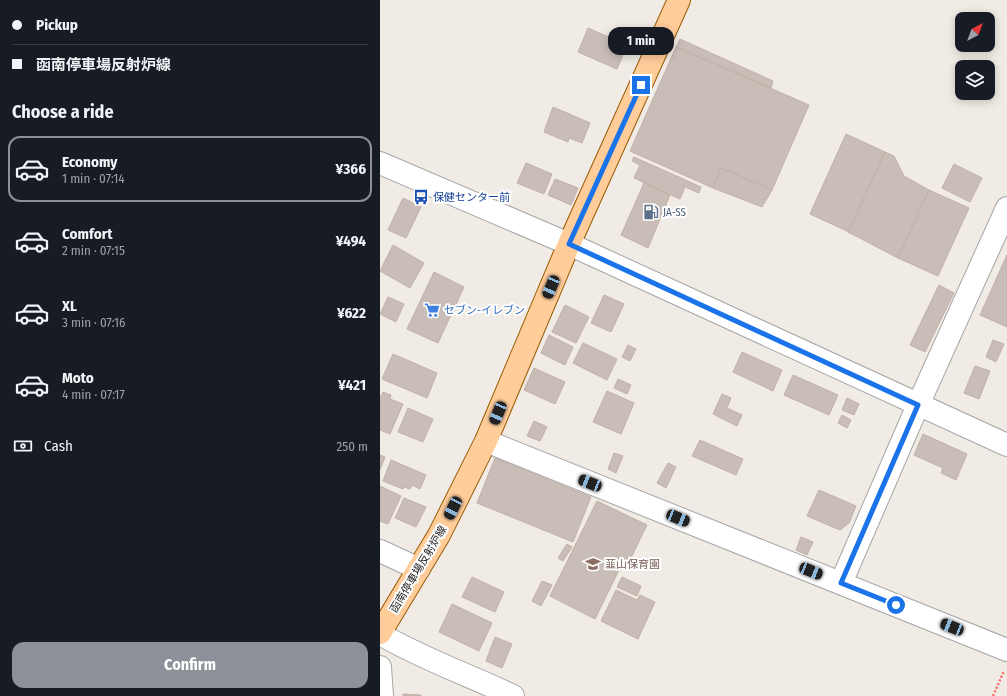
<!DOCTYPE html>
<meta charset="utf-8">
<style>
body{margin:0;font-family:"Fira Sans Condensed","Noto Sans JP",sans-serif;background:#242831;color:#f1f3f6;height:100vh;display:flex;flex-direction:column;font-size:15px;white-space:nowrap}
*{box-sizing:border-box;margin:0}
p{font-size:13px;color:#9ea1a6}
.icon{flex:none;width:22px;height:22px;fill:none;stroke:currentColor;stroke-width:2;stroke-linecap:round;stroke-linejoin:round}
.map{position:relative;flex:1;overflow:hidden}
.panel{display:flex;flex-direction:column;background:#171b24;width:380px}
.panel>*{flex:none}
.banner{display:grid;align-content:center;height:88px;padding:0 12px;background:#171b24}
.needle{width:26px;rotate:41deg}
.tools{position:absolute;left:575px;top:12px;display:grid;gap:8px}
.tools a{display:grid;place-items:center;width:40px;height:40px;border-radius:8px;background:#171b24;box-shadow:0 2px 10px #0003;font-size:20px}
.end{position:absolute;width:18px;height:18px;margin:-9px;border:5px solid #1a73e8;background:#fff;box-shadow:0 0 0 2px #fff}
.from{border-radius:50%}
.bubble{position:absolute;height:28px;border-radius:12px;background:#171b24;box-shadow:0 2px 10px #0003;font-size:13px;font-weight:700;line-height:28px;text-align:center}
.car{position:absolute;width:12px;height:24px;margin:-12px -6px;border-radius:5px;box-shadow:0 0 3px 1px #0007;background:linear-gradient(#222 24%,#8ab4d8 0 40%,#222 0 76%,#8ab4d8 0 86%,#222 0)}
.banner b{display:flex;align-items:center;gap:14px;height:38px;font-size:15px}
.banner b+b{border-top:1px solid #363941}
.banner i{width:10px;height:10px;background:#f1f3f6}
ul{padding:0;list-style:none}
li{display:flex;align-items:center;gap:12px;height:66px;margin:0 8px 6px;padding:0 4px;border:2px solid transparent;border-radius:12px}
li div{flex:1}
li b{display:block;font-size:15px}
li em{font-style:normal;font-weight:700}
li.current{border-color:#8c9099}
li>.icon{width:36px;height:36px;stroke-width:1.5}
h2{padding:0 12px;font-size:18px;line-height:48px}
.pay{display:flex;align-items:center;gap:10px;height:44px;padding:0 12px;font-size:15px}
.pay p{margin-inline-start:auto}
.primary-button{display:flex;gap:8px;margin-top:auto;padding:8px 12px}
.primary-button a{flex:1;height:46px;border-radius:12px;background:#8c9099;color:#fff;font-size:16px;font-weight:700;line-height:46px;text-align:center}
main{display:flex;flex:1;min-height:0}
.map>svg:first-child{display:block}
.building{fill:#c8bdb7;stroke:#c3b0a5}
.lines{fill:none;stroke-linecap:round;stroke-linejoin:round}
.minor-casing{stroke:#a6a6a6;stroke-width:24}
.major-casing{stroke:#995b00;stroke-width:24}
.path{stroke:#ff6b66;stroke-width:2.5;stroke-dasharray:2 2;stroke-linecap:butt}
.minor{stroke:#fff;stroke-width:22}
.major{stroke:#ffcc9a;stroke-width:22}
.route{stroke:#1a73e8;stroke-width:5}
.labels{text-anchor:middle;stroke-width:4;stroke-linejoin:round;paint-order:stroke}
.transit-label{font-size:11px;fill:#164399;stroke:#fff;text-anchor:start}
.service-label{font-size:11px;fill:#4e5e75;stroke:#fff;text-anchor:start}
.shop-label{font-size:11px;fill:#366cbe;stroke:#fff;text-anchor:start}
.education-label{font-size:11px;fill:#785e54;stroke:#fff;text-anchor:start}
.street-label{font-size:11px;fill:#1f1f1f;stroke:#fff}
</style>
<main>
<section class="panel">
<div class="banner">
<b><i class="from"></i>Pickup</b>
<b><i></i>函南停車場反射炉線</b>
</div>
<h2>Choose a ride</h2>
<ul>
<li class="current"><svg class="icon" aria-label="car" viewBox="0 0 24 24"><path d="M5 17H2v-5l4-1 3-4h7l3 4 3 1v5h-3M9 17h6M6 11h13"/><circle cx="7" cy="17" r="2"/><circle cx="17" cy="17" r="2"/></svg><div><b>Economy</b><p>1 min · 07:14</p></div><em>¥366</em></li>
<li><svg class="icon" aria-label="car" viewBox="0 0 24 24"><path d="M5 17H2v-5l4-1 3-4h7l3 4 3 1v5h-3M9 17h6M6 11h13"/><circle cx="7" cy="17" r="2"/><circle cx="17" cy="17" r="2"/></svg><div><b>Comfort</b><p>2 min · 07:15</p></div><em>¥494</em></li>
<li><svg class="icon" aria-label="car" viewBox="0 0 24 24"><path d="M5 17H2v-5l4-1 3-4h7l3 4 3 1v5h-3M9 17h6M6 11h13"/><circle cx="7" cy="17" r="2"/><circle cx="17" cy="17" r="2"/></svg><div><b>XL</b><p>3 min · 07:16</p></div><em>¥622</em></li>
<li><svg class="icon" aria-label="car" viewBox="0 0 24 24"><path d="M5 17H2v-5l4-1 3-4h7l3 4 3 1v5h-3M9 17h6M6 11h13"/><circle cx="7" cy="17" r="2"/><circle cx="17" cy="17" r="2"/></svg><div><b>Moto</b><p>4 min · 07:17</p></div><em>¥421</em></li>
</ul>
<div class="pay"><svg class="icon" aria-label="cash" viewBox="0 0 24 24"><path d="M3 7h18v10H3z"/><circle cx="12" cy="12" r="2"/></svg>Cash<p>250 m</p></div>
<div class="primary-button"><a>Confirm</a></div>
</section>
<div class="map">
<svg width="627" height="696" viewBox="0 0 627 696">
<rect width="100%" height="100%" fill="#f0ebe4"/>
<!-- building -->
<g class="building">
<polygon points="208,28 247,45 237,69 198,52"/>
<polygon points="300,39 393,81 391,88 296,47"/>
<polygon points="296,47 429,105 392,190 341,168 333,188 250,151"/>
<polygon points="173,107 210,123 202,143 189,138 188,142 164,132"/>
<polygon points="466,134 505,152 469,232 430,214"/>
<polygon points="505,152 514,156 524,176 549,190 518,258 468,232"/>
<polygon points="254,157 321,187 319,193 305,187 300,199 254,178 260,165 252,161"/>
<polygon points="146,163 172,174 164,194 137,183"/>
<polygon points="574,164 602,178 590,202 562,188"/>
<polygon points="341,168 392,190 382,207 333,188"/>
<polygon points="175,179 198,188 191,205 168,195"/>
<polygon points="264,183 290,195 268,248 241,235"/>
<polygon points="549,190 589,208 558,276 518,258"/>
<polygon points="23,198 41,207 26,238 8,230"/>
<polygon points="13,245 44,263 30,288 0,271"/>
<polygon points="627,255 627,327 600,315"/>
<polygon points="54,272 84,287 58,343 27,329"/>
<polygon points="559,285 574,293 545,352 530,345"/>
<polygon points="224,295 244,304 231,332 211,323"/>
<polygon points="8,297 24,304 16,322 0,314"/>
<polygon points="185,305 209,317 196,343 172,332"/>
<polygon points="169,335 193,347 185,365 161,353"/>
<polygon points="613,340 624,344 616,362 606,357"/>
<polygon points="203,343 237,359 227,380 193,363"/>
<polygon points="248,345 256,349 250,361 242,357"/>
<polygon points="362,352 402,370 393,391 353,372"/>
<polygon points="13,354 57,373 47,398 2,379"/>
<polygon points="595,366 610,371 599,399 584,393"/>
<polygon points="154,368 185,382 175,404 144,390"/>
<polygon points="413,375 458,395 449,415 404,395"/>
<polygon points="238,379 251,385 247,394 234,388"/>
<polygon points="227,391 254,403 241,434 213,422"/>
<polygon points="3,392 11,395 10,399 23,404 10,434 0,430 0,398"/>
<polygon points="342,394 351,398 347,408 362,415 357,426 333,414"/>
<polygon points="467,398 479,404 474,415 462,410"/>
<polygon points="28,408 53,419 43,442 18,432"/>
<polygon points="462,415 471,420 467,428 458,423"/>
<polygon points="154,421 167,427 160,441 147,436"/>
<polygon points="543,434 587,454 576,480 561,473 563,468 534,455"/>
<polygon points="320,440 363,459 356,475 312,456"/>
<polygon points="234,453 243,456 236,473 228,469"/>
<polygon points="0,455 5,457 0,470"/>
<polygon points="115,458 211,497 193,542 97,503"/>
<polygon points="11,460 46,475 40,489 32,485 30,489 24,487 23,489 3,481"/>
<polygon points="288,463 296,467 286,488 277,483"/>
<polygon points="0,486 21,496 8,524 0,521"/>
<polygon points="439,490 476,506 469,523 460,530 427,516"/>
<polygon points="24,498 46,507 36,527 15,518"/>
<polygon points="217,501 267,525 246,568 241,566 215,619 170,596"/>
<polygon points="421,537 433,542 427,555 416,550"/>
<polygon points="187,544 192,547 183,561 178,558"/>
<polygon points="92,577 124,592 115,612 82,597"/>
<polygon points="242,577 261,586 257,596 237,587"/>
<polygon points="162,581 172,585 161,606 152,601"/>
<polygon points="236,590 257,600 260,595 275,602 258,639 221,621"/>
<polygon points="72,604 112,623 99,651 59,632"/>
<polygon points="115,637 132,644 122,668 106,661"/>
<polygon points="23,694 41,695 41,696 23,696"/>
</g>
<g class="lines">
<!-- minor casing -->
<g class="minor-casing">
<g id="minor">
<polyline points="0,163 189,244 627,445"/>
<polyline points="106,441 627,650"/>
<polyline points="0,551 39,569"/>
<polyline points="461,583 538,405 627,208"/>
<path d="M0,634C43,659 89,675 133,696"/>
<polyline points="0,667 2,696"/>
</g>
</g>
<!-- major casing -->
<g class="major-casing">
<polyline id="major" points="0,633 59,535 106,441 189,244 299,0"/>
</g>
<!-- path -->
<polyline class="path" points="613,696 624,671"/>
<!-- minor -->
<use href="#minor" class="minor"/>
<!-- major -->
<use href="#major" class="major"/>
</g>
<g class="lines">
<!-- route -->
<polyline class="route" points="261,85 189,244 538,405 461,583 516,605"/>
</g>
<!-- icons -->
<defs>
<g id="bus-bare" transform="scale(1.2)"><path d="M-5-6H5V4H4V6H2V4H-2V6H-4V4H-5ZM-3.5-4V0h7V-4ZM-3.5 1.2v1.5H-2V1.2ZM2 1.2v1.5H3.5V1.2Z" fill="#1a4fb4" stroke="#fff" stroke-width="2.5" paint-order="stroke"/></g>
<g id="fuel-bare" transform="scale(1.2)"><path d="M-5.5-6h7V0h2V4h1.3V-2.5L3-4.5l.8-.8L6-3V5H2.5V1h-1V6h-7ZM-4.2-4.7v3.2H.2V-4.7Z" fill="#5c6f8a" stroke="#fff" stroke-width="2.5" paint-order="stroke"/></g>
<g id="supermarket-bare" transform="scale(1.2)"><path d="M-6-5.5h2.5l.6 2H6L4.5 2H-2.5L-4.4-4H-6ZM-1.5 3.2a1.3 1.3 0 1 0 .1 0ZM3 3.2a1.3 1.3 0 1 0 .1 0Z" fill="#3f7fe0" stroke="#fff" stroke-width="2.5" paint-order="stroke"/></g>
<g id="school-bare" transform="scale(1.2)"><path d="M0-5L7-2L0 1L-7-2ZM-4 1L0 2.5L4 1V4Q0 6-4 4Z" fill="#8d6e63" stroke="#fff" stroke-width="2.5" paint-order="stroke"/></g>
</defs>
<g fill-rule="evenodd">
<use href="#bus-bare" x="41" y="197"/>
<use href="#fuel-bare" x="271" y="212"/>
<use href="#supermarket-bare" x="52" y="310"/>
<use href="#school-bare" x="213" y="564"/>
</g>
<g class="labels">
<!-- transit labels -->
<g class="transit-label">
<text x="53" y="201">保健センター前</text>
</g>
<!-- service labels -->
<g class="service-label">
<text x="283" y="216">JA-SS</text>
</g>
<!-- shop labels -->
<g class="shop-label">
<text x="64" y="314">セブン-イレブン</text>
</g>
<!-- education labels -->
<g class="education-label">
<text x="225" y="568">韮山保育園</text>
</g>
<!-- street labels -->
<g class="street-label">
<text transform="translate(38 569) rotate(-59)" y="4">函南停車場反射炉線</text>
</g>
</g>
</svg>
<div class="tools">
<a><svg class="needle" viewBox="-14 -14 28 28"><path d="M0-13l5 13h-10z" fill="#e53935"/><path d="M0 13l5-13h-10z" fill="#9ea1a6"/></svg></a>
<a><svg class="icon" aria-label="layers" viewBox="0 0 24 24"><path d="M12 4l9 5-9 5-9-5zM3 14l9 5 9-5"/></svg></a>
</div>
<i class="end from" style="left:516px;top:605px"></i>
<i class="end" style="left:261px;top:85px"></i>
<div class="bubble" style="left:228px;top:27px;width:66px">1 min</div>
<i class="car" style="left:171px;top:287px;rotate:203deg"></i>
<i class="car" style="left:118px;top:413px;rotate:203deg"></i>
<i class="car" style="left:210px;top:483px;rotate:292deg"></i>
<i class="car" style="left:73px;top:508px;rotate:206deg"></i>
<i class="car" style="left:298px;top:518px;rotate:112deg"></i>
<i class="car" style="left:431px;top:571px;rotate:112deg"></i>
<i class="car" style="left:572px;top:627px;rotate:292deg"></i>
</div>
</main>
